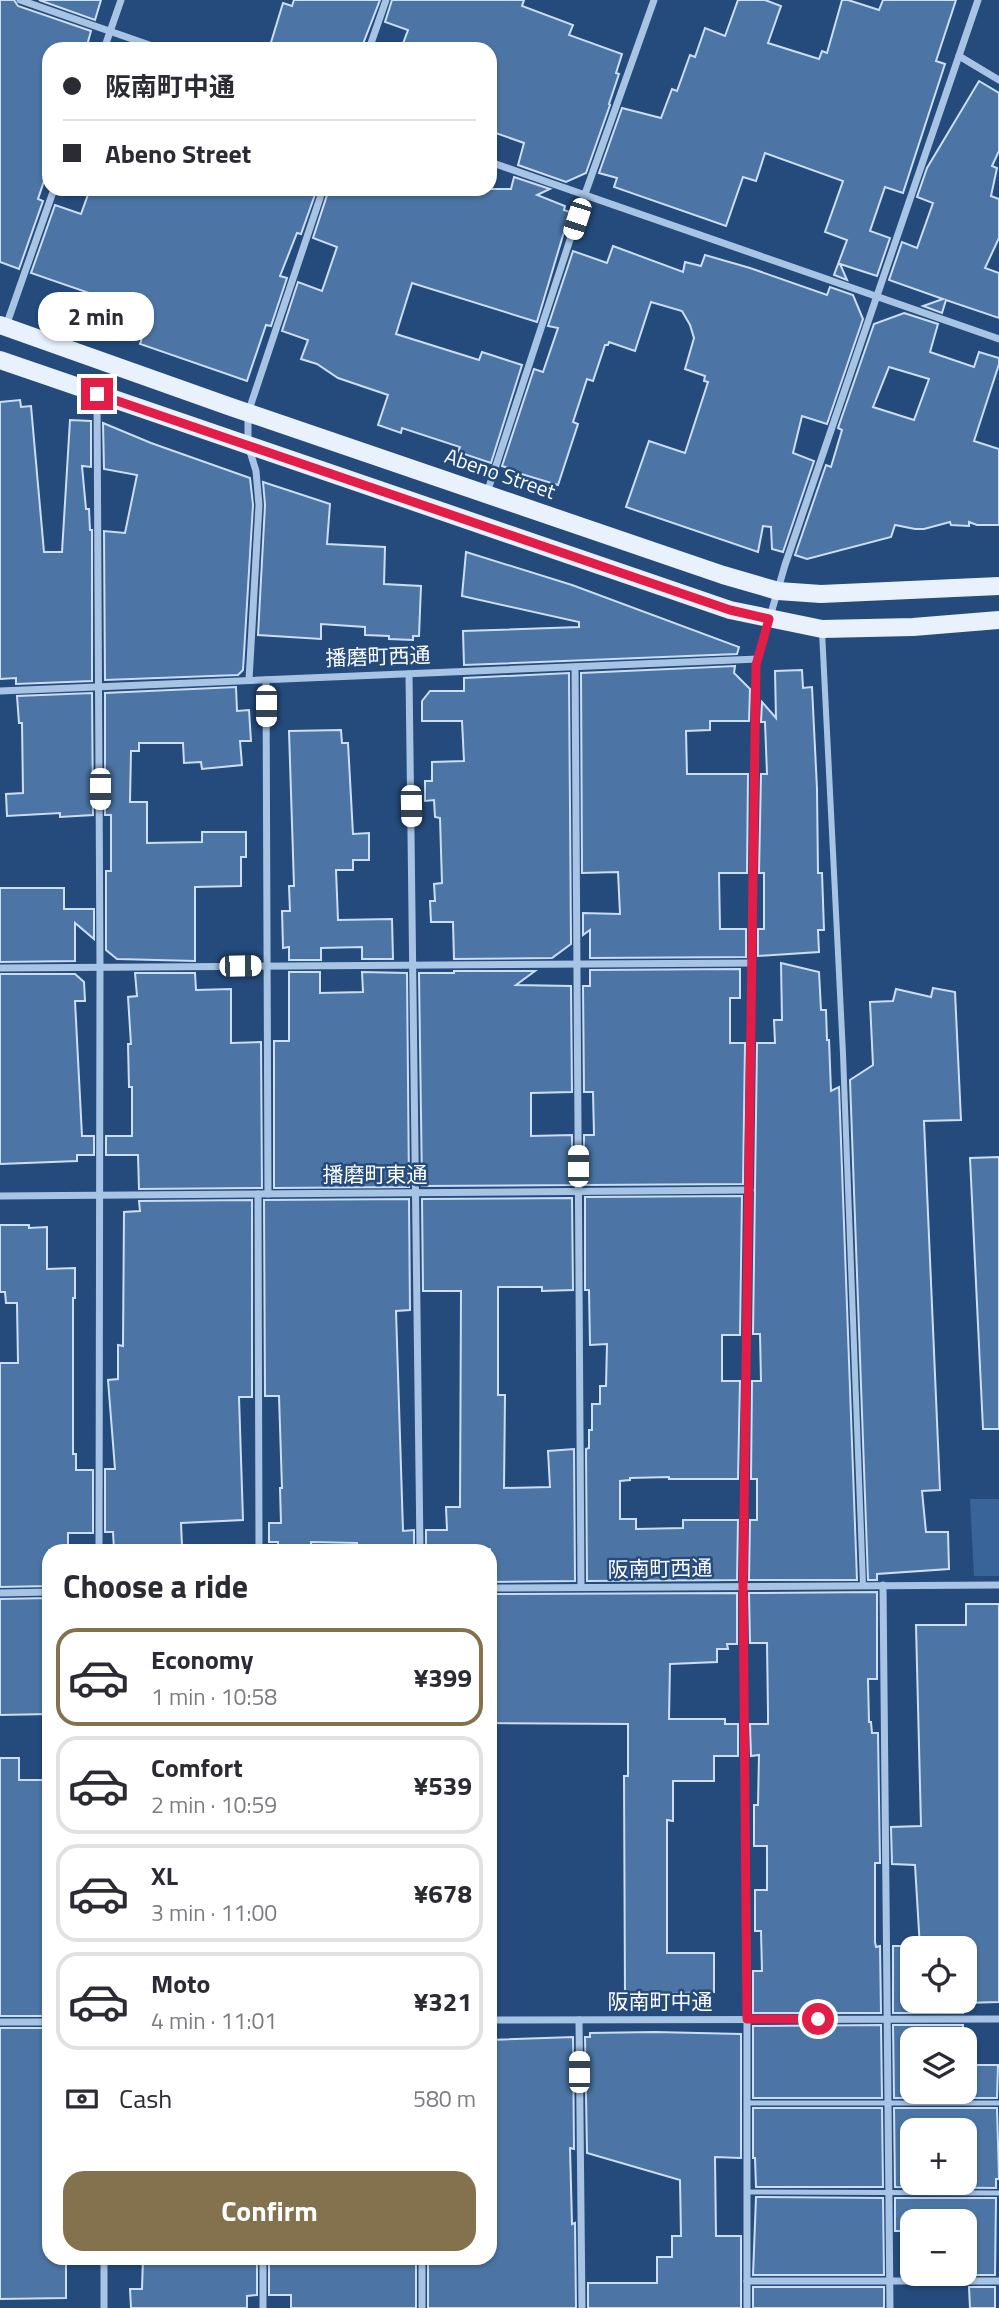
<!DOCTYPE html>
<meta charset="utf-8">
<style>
body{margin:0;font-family:"Titillium Web","Noto Sans JP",sans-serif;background:#f7f7f7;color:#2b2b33;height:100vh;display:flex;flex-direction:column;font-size:26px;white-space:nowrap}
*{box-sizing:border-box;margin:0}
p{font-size:23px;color:#7c7c81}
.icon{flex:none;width:38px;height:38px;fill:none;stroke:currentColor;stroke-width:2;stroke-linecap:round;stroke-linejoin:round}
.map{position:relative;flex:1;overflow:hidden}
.sheet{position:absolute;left:42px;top:1544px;width:455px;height:721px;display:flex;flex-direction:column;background:#fff;border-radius:21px;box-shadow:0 2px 5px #0004}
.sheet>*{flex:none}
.hud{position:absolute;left:42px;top:42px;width:455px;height:154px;border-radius:21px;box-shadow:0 2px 5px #0004;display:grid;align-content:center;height:154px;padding:0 21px;background:#fff}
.fabs{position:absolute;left:900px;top:1936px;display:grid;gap:14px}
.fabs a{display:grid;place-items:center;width:77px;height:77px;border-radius:14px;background:#fff;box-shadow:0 2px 5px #0004;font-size:35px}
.end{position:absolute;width:32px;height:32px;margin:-16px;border:9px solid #e11d48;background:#fff;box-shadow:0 0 0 4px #fff}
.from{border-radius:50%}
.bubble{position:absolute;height:49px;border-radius:21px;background:#fff;box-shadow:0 2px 5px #0004;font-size:23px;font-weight:700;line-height:49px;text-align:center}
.car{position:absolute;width:21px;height:42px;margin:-21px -10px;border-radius:9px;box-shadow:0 0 5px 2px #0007;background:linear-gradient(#fff 24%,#345 0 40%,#fff 0 76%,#345 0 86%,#fff 0)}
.hud b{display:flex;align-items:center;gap:24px;height:66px;font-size:26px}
.hud b+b{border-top:2px solid #e1e1e2}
.hud i{width:18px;height:18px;background:#2b2b33}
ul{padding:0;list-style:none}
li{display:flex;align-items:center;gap:21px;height:98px;margin:0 14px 10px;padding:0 7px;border:4px solid #e1e1e2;border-radius:21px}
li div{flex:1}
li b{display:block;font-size:26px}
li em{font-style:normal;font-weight:700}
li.on{border-color:#83724d}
li>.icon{width:63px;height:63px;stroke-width:1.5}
h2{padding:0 21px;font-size:32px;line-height:84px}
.pay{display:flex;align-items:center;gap:18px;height:77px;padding:0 21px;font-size:26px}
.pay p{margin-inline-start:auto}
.cta{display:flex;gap:14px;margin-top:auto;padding:14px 21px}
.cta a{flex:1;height:80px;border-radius:21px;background:#83724d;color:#fff;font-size:28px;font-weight:700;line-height:80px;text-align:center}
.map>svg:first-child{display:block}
.green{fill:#38649a}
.building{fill:#4c75a5;stroke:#cbdef4;stroke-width:2;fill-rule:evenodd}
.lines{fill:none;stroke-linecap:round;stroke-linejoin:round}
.service{stroke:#a8c4e5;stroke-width:5}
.pedestrian{stroke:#a8c4e5;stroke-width:6}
.minor{stroke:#a8c4e5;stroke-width:7}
.primary{stroke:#e9f1fd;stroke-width:18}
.route{stroke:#e11d48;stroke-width:9}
.labels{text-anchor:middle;stroke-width:5;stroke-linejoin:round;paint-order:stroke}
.street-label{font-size:21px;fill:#fff;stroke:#244b7c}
</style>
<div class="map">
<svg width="999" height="2308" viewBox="0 0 999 2308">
<rect width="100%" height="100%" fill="#244b7c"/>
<!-- green -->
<polygon class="green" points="970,1499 999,1499 999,1576 974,1576"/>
<!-- building -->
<g class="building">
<polygon points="0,0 14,0 18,6 91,31 86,49 49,49 49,166 38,199 43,201 19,269 0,262"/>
<polygon points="39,0 101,0 95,20"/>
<polygon points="294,0 380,0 361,49 269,49 283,3 292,6"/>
<polygon points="392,0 524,0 522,6 573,25 569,35 622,54 616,73 619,74 609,104 610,105 586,173 566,182 518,165 524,143 490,131 490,49 401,49 408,30 385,22"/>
<polygon points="738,0 765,0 781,6 768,43 819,59 822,51 827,53 842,0 848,0 879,10 883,0 956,0 936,61 945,64 903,193 885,187 870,231 890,238 877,276 840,264 847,280 834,275 847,240 825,232 843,181 765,153 756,181 743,177 726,226 614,187 617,178 599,173 622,108 661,118 672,89 677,91 690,55 695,57 705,28 725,36"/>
<polygon points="979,81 999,93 999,151 992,166 997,168 991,196 999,199 999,238 985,268 999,273 999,318 946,300 942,313 923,306 943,299 889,280 902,242 917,248 933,203 917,197 927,168"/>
<polygon points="514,177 550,189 537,195 565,206 564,210 570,212 537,322 412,283 396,334 479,360 482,352 522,365 491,463 458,452 460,447 402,428 401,433 378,425 388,395 338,378 317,364 301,359 308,340 282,331 298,282 322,291 337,247 313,238 329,189 511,189"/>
<polygon points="90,189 317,189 301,234 297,233 280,276 287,278 271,326 266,325 247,381 140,344 150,314 31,273 55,205 81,214"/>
<polygon points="613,246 683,272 685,262 701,266 705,255 750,268 827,295 830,287 853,295 863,319 827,424 802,416 793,453 814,461 783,552 772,549 771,527 763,526 758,552 626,507 649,441 685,453 708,382 704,381 705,376 685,369 694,338 690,325 682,311 651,302 635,351 609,342 608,345 605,345 593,381 587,379 573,422 578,424 558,485 508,470 508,468 502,466 534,369 543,372 558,328 548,326 573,251 607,263"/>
<path d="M904,313L938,324L930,352L974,367L979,352L999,358V364L974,441L999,449V525H977L969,522V526L951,525L950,522L924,529H915L895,525L891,537L807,559L795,555L826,465L831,467L842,430L838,428L874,324ZM889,367L929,379L914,420L873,407Z"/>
<polygon points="20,400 21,407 31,406 44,552 62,552 70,420 91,421 91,467 82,466 86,509 89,509 90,530 92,530 92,681 16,684 16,678 0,679 0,402"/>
<polygon points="103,423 151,443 250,478 253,505 243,670 238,675 105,680 104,531 125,533 137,475 104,469"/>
<polygon points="263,482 330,504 327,544 385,547 384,584 421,586 419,636 413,636 413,640 389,639 389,636 365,635 365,627 321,624 321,639 258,635 265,505"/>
<polygon points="466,552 572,585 739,647 737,654 464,665 463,631 579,627 579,622 462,596"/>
<polygon points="735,666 734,673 750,689 749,721 710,721 710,730 686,731 687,774 748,774 747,873 719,873 720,929 746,929 746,957 590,958 590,930 583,935 583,913 620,914 618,872 582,873 581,673"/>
<polygon points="802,670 803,688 812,687 817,789 818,873 822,873 824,930 818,930 819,952 758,956 758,929 764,929 764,873 759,873 761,774 767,774 765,722 761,722 762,702 776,718 775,671"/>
<polygon points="569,673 571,944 552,958 454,959 453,922 431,922 430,901 435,901 434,884 442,883 440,818 435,817 434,800 425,801 425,781 432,781 432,762 464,761 462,721 422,721 422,701 430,691 464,691 464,678"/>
<polygon points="236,687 237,711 249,710 251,741 240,741 242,765 202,769 201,762 184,763 183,743 139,743 139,751 131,751 130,802 147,802 147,843 202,842 202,832 246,832 246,857 241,857 241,886 195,887 195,961 117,959 106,950 106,871 111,871 111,815 105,815 105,693"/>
<polygon points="92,693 93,815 60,817 60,813 7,816 6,794 23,793 22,723 19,723 17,696"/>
<polygon points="341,730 342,743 348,743 353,834 369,833 369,860 353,860 353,870 336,870 338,920 392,919 393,959 362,959 362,947 321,948 321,960 289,960 289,947 283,948 282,911 290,911 289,886 294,886 289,731"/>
<polygon points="0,888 64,888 64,909 94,909 94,939 75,923 75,961 0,962"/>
<polygon points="781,963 819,972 821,1010 826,1010 827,1040 829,1040 831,1091 839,1087 857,1580 749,1580 750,1520 757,1520 757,1479 751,1479 752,1381 761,1381 760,1334 753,1334 757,1043 775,1043 774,1020 782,1020"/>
<polygon points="740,969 740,998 730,998 730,1043 745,1043 743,1184 584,1185 584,1135 594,1135 593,1092 584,1092 583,986 590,986 590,970"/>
<polygon points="454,971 535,971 516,985 571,986 572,1092 531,1093 531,1136 572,1135 572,1185 422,1186 419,973 454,973"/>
<polygon points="289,972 320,972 320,993 363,992 362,972 407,973 409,1187 274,1188 274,1041 289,1041"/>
<polygon points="135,973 195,973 196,990 231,989 231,1043 261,1042 262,1188 139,1189 138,1155 106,1155 106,1136 132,1136 132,1087 129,1087 128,1044 131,1044 128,997 137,996"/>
<polygon points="0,974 75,974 84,982 85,1001 75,1001 82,1136 94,1136 94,1155 77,1155 77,1161 0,1164"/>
<polygon points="933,988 955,992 961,1120 924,1121 940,1490 922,1491 926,1532 948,1532 949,1569 877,1574 877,1580 868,1580 850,1080 873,1065 870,1002 893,1001 896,989 931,997"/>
<polygon points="999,1157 999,1429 983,1429 970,1158"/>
<polygon points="742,1196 740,1335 722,1335 722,1381 740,1381 738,1479 669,1479 669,1477 630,1478 630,1480 620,1481 620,1519 636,1519 636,1529 683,1528 683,1520 738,1520 737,1580 587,1581 586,1449 589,1448 589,1430 592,1430 592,1404 600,1404 600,1386 606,1386 607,1344 590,1345 589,1290 585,1290 585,1197"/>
<polygon points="572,1198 573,1290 542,1291 542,1287 498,1287 498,1395 505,1395 504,1488 550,1487 548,1451 574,1449 575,1581 490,1582 490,1549 426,1549 426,1530 447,1530 446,1507 460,1507 461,1291 423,1291 422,1199"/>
<polygon points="409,1199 410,1310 396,1311 403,1531 414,1530 414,1549 358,1550 357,1543 311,1542 311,1550 278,1550 278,1542 269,1542 269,1523 281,1523 280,1488 282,1488 279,1396 265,1396 264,1200"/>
<polygon points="252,1200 252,1397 239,1397 243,1520 181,1523 182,1546 167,1546 167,1550 114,1550 113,1532 105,1532 105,1469 115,1469 108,1380 118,1379 118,1345 123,1346 124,1212 140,1211 139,1201"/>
<polygon points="0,1225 29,1225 29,1228 47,1227 47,1269 75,1268 75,1298 73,1298 73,1454 76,1454 76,1470 93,1470 93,1533 68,1533 68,1550 49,1550 49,1586 0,1587 0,1363 18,1363 17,1303 6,1303 5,1292 0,1292"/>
<polygon points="877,1592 877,1679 868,1679 869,1722 871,1722 872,1733 878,1733 880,1863 875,1863 875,1942 876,1947 880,1946 881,2013 753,2013 753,1971 762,1971 761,1931 755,1931 755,1890 767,1890 767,1846 754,1846 754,1805 758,1805 759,1755 751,1756 750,1724 768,1724 768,1712 767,1643 750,1643 749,1593"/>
<polygon points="737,1593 737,1644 727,1644 728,1649 717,1649 717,1662 670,1664 669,1719 725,1719 725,1724 738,1724 738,1756 714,1756 714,1781 673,1781 673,1821 667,1820 667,1953 714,1953 714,1992 625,1995 624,1776 628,1776 628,1724 490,1723 490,1594"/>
<polygon points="49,1598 49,1714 0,1715 0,1599"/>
<polygon points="966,1604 999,1604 999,2002 964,2003 964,1948 920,1948 915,1865 892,1864 891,1827 921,1826 916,1625 966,1625"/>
<polygon points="0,1758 19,1758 19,1780 44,1780 46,1838 49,1838 49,2016 0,2016"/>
<polygon points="893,1946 912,1946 912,2000 962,2000 963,2013 893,2013"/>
<polygon points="881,2025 882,2098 753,2098 753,2026"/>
<polygon points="893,2025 963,2025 963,2039 912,2039 912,2091 964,2091 964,2065 998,2065 997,2098 894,2098"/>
<polygon points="0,2028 49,2028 49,2258 66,2258 66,2298 0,2299"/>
<polygon points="655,2032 741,2034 741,2158 715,2157 716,2236 741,2236 741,2308 588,2308 588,2283 657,2283 657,2257 672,2257 672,2236 681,2236 680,2180 587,2153 585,2037 590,2037 590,2033"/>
<polygon points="573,2037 574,2149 570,2148 572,2224 575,2223 576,2308 428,2308 428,2258 490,2258 490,2040"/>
<polygon points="753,2108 882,2108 883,2187 756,2187 755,2158 753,2158"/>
<path d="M894,2108H997L999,2179H996V2188L895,2187ZM912,2130H964V2182H912Z"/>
<polygon points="756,2197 883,2198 884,2275 753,2275"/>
<polygon points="895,2198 996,2198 995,2275 969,2275 968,2228 964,2228 964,2221 912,2221 912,2231 895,2231"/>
<polygon points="143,2258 257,2258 257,2295 247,2296 247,2308 131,2308 130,2289 142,2289"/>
<polygon points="269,2258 416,2258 416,2308 291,2308 291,2295 269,2295"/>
<rect x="753" y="2287" width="131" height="21"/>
<polygon points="969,2287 995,2287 995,2308 970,2308"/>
</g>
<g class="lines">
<!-- service -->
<g class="service">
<polyline points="747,2103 999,2103"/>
<polyline points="747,2192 999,2193"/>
</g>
<!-- pedestrian -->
<polyline class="pedestrian" points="822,631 843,1054 863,1585"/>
<!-- minor -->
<g class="minor">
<polyline points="20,0 161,49"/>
<polyline points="104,49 121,0"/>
<polyline points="369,49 386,0"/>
<polyline points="959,56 999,80"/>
<polyline points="490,162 999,339"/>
<polyline points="6,326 54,189"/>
<polyline points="97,395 100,969 99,1550"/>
<polyline points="487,493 585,194 654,0"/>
<polyline points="575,667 581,1587"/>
<polyline points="409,674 420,1550"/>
<polyline points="249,680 259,505 256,471 248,445 248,413 323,189"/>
<polyline points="266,680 268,1194"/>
<polyline points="0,691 758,659"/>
<polyline points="0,968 752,963"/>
<polyline points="258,1194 259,1550"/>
<polyline points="0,1196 750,1190"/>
<polyline points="883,1585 890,2308"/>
<polyline points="490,1588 999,1585"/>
<polyline points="0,1593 49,1592"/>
<polyline points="490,2020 999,2019"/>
<polyline points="579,2020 582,2308"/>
<polyline points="0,2022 49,2022"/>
<polyline points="263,2258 263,2308"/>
<polyline points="422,2258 422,2308"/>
<polyline points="747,2281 999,2281"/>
<polyline points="104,2308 104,2258"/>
<polyline points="747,2308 747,2019 743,1585 756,665 785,565 978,0"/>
</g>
<!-- primary -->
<g class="primary">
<polyline points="0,325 231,407 723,575 778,591 821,594 999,586"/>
<polyline points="0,360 730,610 822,629 913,627 999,620"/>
</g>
</g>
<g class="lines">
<!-- route -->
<polyline class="route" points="97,394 730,610 769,619 756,665 743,1585 747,2019 818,2019"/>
</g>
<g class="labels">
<!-- street labels -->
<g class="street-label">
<text transform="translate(500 474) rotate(19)" y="7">Abeno Street</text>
<text transform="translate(378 657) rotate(-2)" y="7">播磨町西通</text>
<text x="375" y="1182">播磨町東通</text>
<text transform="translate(660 1569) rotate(-1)" y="7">阪南町西通</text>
<text x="660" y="2009">阪南町中通</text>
</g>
</g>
</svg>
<div class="fabs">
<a><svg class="icon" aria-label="locate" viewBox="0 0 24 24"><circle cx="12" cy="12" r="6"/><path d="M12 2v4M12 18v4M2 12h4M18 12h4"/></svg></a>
<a><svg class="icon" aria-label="layers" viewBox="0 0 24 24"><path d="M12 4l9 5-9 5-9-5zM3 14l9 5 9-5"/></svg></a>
<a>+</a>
<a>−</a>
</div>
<i class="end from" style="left:818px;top:2019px"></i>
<i class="end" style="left:97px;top:394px"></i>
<div class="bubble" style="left:38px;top:292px;width:116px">2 min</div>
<i class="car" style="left:577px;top:219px;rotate:198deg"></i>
<i class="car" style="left:266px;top:706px;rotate:180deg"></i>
<i class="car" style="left:100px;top:789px;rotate:180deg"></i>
<i class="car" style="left:411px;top:806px;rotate:179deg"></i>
<i class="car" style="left:240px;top:966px;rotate:89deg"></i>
<i class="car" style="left:578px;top:1166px;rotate:0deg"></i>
<i class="car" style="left:579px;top:2072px;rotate:0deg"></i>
<div class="hud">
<b><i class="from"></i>阪南町中通</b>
<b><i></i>Abeno Street</b>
</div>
<section class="sheet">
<h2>Choose a ride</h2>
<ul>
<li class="on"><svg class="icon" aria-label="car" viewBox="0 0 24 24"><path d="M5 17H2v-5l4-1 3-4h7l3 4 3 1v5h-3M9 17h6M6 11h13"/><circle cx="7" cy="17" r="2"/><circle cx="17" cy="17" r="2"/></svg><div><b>Economy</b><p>1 min · 10:58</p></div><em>¥399</em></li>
<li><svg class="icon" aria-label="car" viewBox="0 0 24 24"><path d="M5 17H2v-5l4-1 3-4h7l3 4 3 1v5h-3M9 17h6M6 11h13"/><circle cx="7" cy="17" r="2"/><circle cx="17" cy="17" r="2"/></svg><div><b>Comfort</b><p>2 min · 10:59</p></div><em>¥539</em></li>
<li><svg class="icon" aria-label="car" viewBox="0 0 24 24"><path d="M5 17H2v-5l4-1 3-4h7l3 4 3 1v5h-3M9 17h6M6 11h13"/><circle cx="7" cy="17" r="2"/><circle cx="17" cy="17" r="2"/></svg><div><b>XL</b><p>3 min · 11:00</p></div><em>¥678</em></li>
<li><svg class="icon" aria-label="car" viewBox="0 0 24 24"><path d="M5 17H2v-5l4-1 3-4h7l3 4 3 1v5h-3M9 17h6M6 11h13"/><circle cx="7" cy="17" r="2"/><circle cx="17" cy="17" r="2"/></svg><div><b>Moto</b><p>4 min · 11:01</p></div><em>¥321</em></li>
</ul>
<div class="pay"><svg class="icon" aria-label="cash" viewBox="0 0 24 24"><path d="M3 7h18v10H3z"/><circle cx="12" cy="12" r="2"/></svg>Cash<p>580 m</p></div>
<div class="cta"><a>Confirm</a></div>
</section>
</div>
